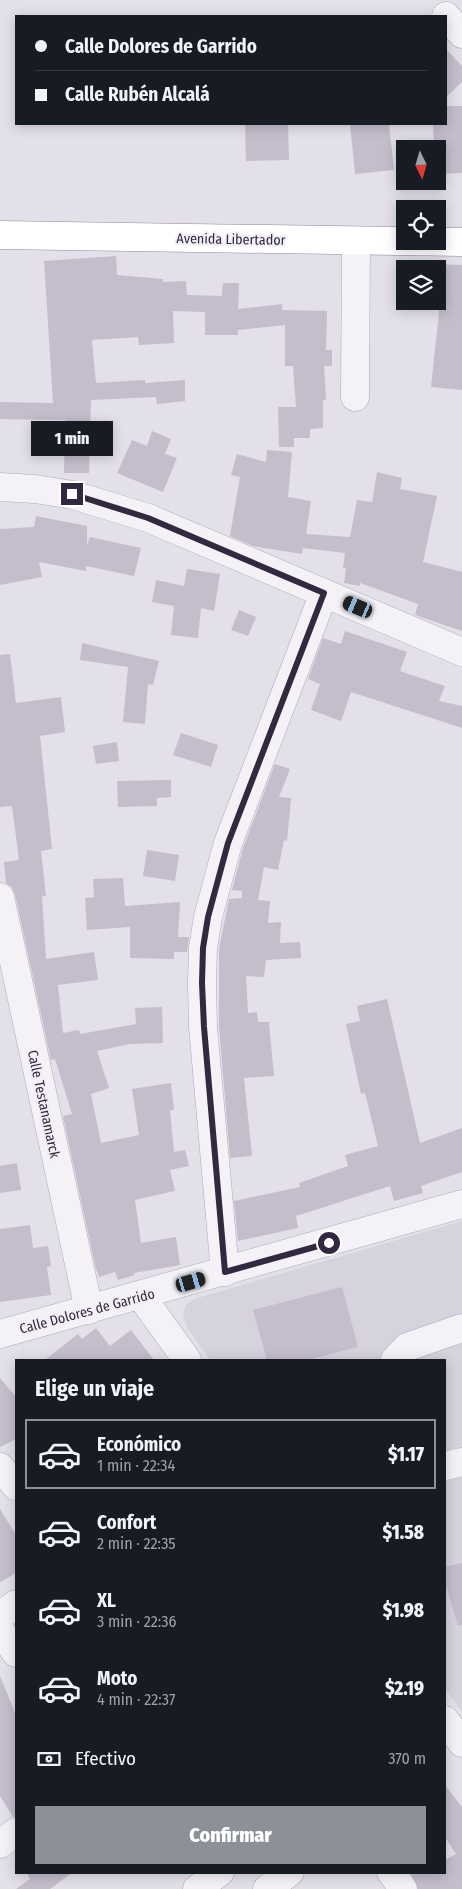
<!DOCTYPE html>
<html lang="es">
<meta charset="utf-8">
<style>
body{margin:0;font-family:"Fira Sans Condensed",sans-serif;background:#20242c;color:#f1f3f6;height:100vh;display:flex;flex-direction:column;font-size:19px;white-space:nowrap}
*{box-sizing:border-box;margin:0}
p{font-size:16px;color:#9ea1a6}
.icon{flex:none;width:28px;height:28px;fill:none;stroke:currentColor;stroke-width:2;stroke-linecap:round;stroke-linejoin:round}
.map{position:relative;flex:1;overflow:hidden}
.sheet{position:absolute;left:15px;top:1359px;width:431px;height:515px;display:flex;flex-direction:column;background:#171b24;border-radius:0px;box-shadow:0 2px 12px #0003}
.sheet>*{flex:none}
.guide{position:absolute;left:15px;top:15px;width:432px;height:110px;border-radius:0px;box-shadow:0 2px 12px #0003;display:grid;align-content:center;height:110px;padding:0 20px;background:#171b24}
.needle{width:32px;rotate:175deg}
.fabs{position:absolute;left:396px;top:140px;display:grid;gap:10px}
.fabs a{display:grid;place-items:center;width:50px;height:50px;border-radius:0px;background:#171b24;box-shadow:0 2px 12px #0003;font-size:25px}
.end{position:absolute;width:22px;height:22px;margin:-11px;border:6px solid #322840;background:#fff;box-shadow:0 0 0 2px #fff}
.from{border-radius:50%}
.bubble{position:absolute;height:35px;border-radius:0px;background:#171b24;box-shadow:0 2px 12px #0003;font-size:16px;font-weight:800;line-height:35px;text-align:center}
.car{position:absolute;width:15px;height:30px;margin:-15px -8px;border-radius:6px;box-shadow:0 0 4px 1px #0007;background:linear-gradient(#222 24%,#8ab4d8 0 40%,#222 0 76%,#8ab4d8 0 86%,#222 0)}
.guide b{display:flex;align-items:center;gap:18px;height:48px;font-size:19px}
.guide b+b{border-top:1px solid #363941}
.guide i{width:12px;height:12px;background:#f1f3f6}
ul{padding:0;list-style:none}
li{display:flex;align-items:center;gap:15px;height:70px;margin:0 10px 8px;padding:0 10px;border:2px solid transparent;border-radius:0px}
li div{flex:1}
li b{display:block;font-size:19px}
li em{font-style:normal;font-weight:800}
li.selected{border-color:#8c9099}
li>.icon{width:45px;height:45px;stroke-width:1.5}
h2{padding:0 20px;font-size:22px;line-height:60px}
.pay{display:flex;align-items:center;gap:12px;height:55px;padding:0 20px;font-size:19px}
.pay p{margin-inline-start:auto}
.primary-button{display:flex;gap:10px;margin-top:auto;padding:10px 20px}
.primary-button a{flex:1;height:58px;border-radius:0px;background:#8c9099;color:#fff;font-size:20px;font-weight:800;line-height:58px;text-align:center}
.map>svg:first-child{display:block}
.built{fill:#d6d2de}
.building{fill:#c3bdcc}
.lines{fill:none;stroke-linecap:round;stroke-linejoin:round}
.minor-casing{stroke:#aea9b6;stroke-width:29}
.highway-casing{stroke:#90879f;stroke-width:29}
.minor{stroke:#f4f2f7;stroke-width:28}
.highway{stroke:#fff;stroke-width:28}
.route{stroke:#322840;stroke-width:6}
.labels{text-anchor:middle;stroke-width:4.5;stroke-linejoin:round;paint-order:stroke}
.street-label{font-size:14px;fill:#322840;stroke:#f2eff6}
</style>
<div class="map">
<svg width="462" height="1889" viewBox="0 0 462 1889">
<rect width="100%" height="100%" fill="#e3e0e9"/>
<!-- built -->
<polygon class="built" points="462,1221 462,1712 445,1688 445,1360 210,1360 188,1329 183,1314 186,1305 194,1299"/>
<!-- building -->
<g class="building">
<polygon points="446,49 462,66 462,82 446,97"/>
<polygon points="446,106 462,106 462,173 438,174 438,149 434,149 433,124 446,124"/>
<polygon points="245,124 288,124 289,160 246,161"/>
<polygon points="350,124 389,124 394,170 355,174"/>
<polygon points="116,256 117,275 163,279 163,282 186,281 187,295 222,296 223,283 239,283 238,309 282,304 282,310 327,311 326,350 332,350 332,366 324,366 326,400 323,400 323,428 310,429 310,438 294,438 294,447 279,447 278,407 296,407 293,366 285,366 285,325 238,330 238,335 205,335 205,312 173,311 174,343 139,345 138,337 92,340 96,383 145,380 145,383 185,380 185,401 157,404 156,397 91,400 89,473 64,473 65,420 0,419 0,402 53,403 44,261"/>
<polygon points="438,264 462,265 462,390 431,387 442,284 438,284"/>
<polygon points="152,431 171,439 165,454 177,458 163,492 117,473 132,440 147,446"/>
<polygon points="267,450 292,452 288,497 311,501 306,534 350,537 357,500 372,502 377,472 402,478 400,489 437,496 423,562 462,572 462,631 415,615 418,604 360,583 360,586 344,583 346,568 343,568 345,553 303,548 302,554 253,546 230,536 240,477 231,475 237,454 266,462"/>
<polygon points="36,516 87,526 87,545 90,537 141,548 134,576 86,566 86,571 39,562 42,577 0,585 0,529 34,527"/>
<polygon points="187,569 220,574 214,611 201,608 198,638 171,635 174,606 152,602 156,580 184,586"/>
<polygon points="239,610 256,617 248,636 231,630"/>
<polygon points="345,631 407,652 400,671 445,686 439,701 462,706 462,728 351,692 341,721 311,710 320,684 308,679 323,638 341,644"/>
<polygon points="82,643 159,661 153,685 148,684 145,724 123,722 128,667 80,660"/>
<polygon points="10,654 16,703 61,697 65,732 40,736 52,849 41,851 46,896 42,896 46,959 94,952 98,980 58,985 63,1033 79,1030 80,1034 136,1024 135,1008 162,1007 163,1043 130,1044 97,1051 109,1088 91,1094 101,1143 139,1135 132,1089 171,1083 174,1110 170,1110 174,1152 185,1150 189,1166 170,1170 175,1191 135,1200 141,1243 176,1237 180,1265 134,1273 135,1275 118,1280 115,1272 99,1277 95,1265 63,1116 72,1114 55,1059 51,1060 15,894 12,887 6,883 4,862 19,860 12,806 0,807 0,655"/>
<polygon points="181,733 218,745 211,767 173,755"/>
<polygon points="117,742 119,761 96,764 93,746"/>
<polygon points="275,764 290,769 279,797 291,798 287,841 284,840 278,870 264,867 258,900 270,901 268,923 281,922 280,943 300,942 301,958 266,960 264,977 246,976 248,1013 257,1012 258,1022 269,1022 274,1076 244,1078 252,1156 230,1158 219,1026 219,949 229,899 242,898 242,891 232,890 243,848"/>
<polygon points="171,780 171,797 157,798 157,806 118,807 117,781"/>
<polygon points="147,850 179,855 175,881 143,876"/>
<polygon points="123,878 125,906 180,902 178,937 189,937 187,952 174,952 174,959 130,958 130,927 87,930 85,898 94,897 93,879"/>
<polygon points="387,999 420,1143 462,1128 462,1172 421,1186 423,1193 394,1201 390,1186 296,1216 298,1228 238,1241 234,1201 300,1187 299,1183 348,1166 345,1155 378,1146 365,1093 361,1094 346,1024 360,1021 357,1006"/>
<polygon points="17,1163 21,1190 0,1193 0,1166"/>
<polygon points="30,1225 33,1248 48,1246 51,1266 47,1267 51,1295 0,1302 0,1229"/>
<polygon points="342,1287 358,1347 308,1360 267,1360 253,1310"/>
<polygon points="96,1328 110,1346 131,1330 154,1360 45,1360 78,1334 82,1339"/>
<polygon points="0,1378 16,1397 16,1439 0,1447"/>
<polygon points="0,1509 16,1535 16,1573 0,1582"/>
<polygon points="462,1563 462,1625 458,1626 445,1582 445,1567"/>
<polygon points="0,1676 16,1715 16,1817 13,1817 0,1796"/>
<polygon points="445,1785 462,1807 462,1889 418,1889 410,1872 445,1872 445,1860 456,1854 445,1837"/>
<polygon points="26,1872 73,1872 50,1889 16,1889 30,1879"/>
</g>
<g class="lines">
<!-- minor casing -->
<g class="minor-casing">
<g id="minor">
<polyline points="446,16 462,34"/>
<polyline points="355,397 356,241"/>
<polyline points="0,487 35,489 73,495 148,518 462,652"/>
<polyline points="0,897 89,1310"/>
<polyline points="225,1272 203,1027 202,983 203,948 208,917 228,843 324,593"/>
<polyline points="141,1296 187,1360"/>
<polyline points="0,1334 462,1204"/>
<polyline points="395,1360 407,1347 462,1328"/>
<polyline points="445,1466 462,1462"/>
<polyline points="0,1467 16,1486"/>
<polyline points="0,1616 16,1604"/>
<polyline points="0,1630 16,1653"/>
<polyline points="445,1720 462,1743"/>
<polyline points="0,1844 16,1832"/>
<polyline points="391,1872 403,1889"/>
<polyline points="197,1889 220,1872"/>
<polyline points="267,1889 290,1872"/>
</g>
</g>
<!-- highway casing -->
<g class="highway-casing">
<polyline id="highway" points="0,235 462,242"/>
</g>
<!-- minor -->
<use href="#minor" class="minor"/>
<!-- highway -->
<use href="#highway" class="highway"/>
</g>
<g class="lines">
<!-- route -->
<polyline class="route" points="72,494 148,518 324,593 228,843 208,917 203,948 202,983 204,1027 225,1272 329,1243"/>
</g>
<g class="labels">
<!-- street labels -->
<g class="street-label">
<text transform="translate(231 239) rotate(1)" y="5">Avenida Libertador</text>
<text transform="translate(44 1104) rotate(78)" y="5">Calle Testanamarck</text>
<text transform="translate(87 1311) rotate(-15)" y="5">Calle Dolores de Garrido</text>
</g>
</g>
</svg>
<div class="fabs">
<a><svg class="needle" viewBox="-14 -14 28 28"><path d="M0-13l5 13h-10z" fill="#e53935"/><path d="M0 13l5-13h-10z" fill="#9ea1a6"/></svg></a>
<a><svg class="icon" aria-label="locate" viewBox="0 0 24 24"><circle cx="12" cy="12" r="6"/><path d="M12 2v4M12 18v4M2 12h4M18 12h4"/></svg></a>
<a><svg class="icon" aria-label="layers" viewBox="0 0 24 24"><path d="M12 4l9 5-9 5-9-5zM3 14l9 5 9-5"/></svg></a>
</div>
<i class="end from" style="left:329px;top:1243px"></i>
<i class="end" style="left:72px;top:494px"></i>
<div class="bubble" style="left:31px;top:421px;width:82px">1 min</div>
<i class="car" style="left:358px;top:607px;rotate:293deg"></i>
<i class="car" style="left:191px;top:1282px;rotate:74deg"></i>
<div class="guide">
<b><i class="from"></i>Calle Dolores de Garrido</b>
<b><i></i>Calle Rubén Alcalá</b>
</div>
<section class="sheet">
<h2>Elige un viaje</h2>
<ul>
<li class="selected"><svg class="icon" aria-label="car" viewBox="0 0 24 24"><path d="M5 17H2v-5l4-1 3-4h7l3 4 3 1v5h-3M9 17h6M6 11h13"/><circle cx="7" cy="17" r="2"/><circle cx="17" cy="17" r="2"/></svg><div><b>Económico</b><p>1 min · 22:34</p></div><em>$1.17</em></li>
<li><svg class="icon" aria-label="car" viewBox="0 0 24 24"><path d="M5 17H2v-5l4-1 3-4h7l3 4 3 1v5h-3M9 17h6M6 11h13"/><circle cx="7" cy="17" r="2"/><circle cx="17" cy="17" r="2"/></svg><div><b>Confort</b><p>2 min · 22:35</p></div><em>$1.58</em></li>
<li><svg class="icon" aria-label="car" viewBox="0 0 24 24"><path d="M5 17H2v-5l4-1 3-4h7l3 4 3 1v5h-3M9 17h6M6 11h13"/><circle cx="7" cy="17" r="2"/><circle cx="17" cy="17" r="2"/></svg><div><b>XL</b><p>3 min · 22:36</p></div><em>$1.98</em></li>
<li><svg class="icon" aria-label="car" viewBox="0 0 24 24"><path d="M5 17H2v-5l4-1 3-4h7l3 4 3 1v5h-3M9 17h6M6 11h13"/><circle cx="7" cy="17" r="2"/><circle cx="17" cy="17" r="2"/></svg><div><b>Moto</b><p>4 min · 22:37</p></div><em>$2.19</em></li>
</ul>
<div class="pay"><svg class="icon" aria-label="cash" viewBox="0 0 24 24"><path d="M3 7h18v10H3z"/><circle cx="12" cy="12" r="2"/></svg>Efectivo<p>370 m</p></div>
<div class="primary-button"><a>Confirmar</a></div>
</section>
</div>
